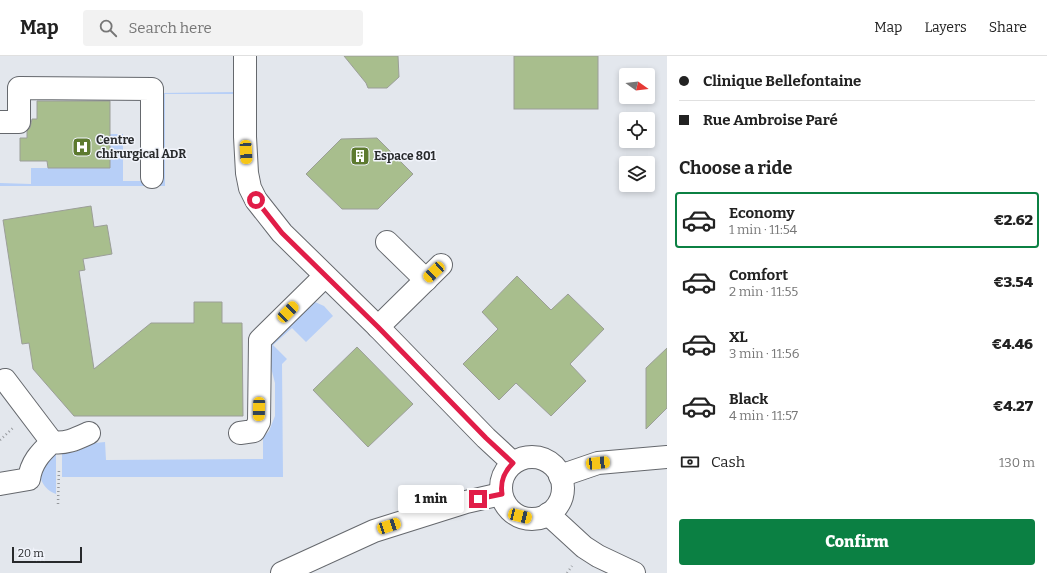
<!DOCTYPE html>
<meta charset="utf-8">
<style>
body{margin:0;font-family:Bitter,serif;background:#f2f2f2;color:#222;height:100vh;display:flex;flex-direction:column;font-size:15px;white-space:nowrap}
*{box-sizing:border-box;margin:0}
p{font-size:13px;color:#767676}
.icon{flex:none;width:22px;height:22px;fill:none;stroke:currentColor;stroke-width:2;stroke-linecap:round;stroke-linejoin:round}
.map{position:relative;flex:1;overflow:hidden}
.drawer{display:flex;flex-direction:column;background:#fff;width:380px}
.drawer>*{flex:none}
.guide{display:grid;align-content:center;height:88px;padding:0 12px;background:#fff}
.needle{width:26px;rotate:104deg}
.buttons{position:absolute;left:619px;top:12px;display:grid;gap:8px}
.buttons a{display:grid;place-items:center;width:36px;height:36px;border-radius:4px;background:#fff;box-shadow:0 2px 6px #0003;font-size:20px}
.scale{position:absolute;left:12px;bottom:10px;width:70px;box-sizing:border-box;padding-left:4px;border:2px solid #282a2c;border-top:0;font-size:11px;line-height:14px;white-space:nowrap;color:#282a2c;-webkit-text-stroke:3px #f1f4fb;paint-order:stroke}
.end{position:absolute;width:18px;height:18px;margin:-9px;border:5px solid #e11d48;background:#fff;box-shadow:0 0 0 2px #fff}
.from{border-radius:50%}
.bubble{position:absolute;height:28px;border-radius:4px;background:#fff;box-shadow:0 2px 6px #0003;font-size:13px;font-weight:800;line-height:28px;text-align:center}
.car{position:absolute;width:12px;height:24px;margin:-12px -6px;border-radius:5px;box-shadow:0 0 3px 1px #0007;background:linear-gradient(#f5c518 24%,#345 0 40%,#f5c518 0 76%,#345 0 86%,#f5c518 0)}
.guide b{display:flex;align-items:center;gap:14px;height:38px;font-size:15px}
.guide b+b{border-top:1px solid #e0e0e0}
.guide i{width:10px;height:10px;background:#222}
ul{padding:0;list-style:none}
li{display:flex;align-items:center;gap:12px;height:56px;margin:0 8px 6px;padding:0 4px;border:2px solid transparent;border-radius:4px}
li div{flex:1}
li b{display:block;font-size:15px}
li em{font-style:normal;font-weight:800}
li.active{border-color:#0b8043}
li>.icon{width:36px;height:36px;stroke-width:1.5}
h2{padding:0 12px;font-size:18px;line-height:48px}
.pay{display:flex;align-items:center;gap:10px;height:44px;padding:0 12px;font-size:15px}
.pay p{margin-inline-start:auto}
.primary-button{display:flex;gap:8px;margin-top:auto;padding:8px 12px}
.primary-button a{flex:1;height:46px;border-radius:4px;background:#0b8043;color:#fff;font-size:16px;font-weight:800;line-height:46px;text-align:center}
header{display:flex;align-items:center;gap:24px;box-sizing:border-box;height:56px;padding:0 20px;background:#fff;border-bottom:1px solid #e0e0e0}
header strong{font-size:19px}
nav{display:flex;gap:22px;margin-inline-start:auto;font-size:14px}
.search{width:280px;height:36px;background:#f2f2f2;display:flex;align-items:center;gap:10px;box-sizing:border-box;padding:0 14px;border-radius:4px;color:#767676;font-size:15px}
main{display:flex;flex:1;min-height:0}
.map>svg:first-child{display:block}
.green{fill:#b7cff7}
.building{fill:#a8be8d;stroke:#9b9e98}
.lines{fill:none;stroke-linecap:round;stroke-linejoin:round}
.minor-casing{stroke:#65686d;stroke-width:24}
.path{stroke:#95989c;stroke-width:2.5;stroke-dasharray:1 3;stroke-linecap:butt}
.minor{stroke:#fff;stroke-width:22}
.route{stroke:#e11d48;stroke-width:5}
.labels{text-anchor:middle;stroke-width:3;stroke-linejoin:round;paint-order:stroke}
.poi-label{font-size:12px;font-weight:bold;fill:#282a2c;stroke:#f1f4fb;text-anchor:start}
</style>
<header>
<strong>Map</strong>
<div class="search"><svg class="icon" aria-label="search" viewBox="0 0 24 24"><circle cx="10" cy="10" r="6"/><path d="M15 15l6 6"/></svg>Search here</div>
<nav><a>Map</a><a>Layers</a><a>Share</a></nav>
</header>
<main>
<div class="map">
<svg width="667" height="517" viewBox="0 0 667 517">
<rect width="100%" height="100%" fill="#e3e7ed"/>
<!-- green -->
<g class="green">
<polygon points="233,36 234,38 165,38 165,130 0,130 0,127 31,128 31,112 110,112 110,78 123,78 123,125 162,125 162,37"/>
<polygon points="315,246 324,250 333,260 306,286 292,272 273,289 287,303 282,308 283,421 62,421 62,397 75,396 95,387 105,386 106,404 263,403 263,381 269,375 275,360 275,327 270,308 270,285 308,247"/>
<path d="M56,397V438C44,434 35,419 44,408C47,404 52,400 56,397Z"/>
</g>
<!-- building -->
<g class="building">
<polygon points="344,0 398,0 399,21 387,32 368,32 366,27"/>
<rect x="514" y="0" width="84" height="53"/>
<polygon points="37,45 110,45 110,112 48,112 47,105 20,105 20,82 27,82 27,75 30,72 32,63 37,63"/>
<polygon points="377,82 413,118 378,153 342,153 306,118 341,83"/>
<polygon points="91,150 94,171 107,169 112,198 83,203 85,214 79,215 94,313 151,267 194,267 194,246 222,246 222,267 242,267 243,360 74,360 33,313 29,287 22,288 3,164"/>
<polygon points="517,220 551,254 568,238 604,273 570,308 586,325 551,360 516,327 499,344 463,308 498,273 482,256"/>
<polygon points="357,291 413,348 368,391 313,334"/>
<polygon points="667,292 667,352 646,373 646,312"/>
</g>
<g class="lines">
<!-- minor casing -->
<g class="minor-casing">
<g id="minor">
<polyline points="245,0 245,81 247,117 250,132 256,144 282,177 378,271 486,382 513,407"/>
<polyline points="0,66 19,66 19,32 152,33 152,121"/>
<polyline points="387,186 426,224"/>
<polyline points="378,271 441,209"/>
<polyline points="5,324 52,386"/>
<polyline points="240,377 254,375 259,366 260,284 325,220"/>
<circle cx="532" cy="432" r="31"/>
<polyline points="560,420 598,407 667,401"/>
<path d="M0,428L29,423C31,407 40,397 52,386C66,388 76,383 89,377"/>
<polyline points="548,458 584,491 598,500 634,517"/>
<polyline points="282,517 374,475 466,446 501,438"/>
</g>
</g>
<!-- path -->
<g class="path">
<polyline points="0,384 13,372"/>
<polyline points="58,448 59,412"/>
<polyline points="567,517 572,510"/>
</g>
<!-- minor -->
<use href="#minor" class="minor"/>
</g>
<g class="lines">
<!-- route -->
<path class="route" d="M256,144L282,177L378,271L486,382L513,407C504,416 500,425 502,438L478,443"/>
</g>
<!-- icons -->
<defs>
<g id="hospital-square" transform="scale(1)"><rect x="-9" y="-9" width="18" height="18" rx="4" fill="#5d7a2f" stroke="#f1f4fb"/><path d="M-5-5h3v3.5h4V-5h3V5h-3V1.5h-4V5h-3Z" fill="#fff"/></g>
<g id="building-square" transform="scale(1)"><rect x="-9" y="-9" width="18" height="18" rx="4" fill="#5d7a2f" stroke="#f1f4fb"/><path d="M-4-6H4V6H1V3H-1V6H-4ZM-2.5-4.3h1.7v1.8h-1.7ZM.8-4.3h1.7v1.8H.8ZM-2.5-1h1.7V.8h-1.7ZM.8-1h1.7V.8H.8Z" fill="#fff"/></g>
</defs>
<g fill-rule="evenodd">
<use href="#hospital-square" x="82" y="91"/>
<use href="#building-square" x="360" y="100"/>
</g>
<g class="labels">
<!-- poi labels -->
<g class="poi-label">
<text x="96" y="88">Centre<tspan x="96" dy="14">chirurgical ADR</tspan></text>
<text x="374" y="104">Espace 801</text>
</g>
</g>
</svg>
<div class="buttons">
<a><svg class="needle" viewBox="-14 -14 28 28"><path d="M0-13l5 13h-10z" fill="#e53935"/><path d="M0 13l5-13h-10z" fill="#767676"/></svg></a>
<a><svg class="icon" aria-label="locate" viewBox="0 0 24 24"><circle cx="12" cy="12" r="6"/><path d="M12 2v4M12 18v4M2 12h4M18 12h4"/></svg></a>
<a><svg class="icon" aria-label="layers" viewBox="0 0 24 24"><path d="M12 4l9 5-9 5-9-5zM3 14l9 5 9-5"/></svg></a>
</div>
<div class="scale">20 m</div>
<i class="end from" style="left:256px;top:144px"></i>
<i class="end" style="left:478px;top:443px"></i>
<div class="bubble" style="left:398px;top:429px;width:66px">1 min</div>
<i class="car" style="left:246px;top:96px;rotate:177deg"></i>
<i class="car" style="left:434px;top:216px;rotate:227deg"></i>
<i class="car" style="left:288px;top:256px;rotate:45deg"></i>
<i class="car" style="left:259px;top:353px;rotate:181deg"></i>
<i class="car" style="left:598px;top:407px;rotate:84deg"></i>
<i class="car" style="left:520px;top:460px;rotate:104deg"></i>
<i class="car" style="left:389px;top:470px;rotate:72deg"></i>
</div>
<section class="drawer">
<div class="guide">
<b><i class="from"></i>Clinique Bellefontaine</b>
<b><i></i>Rue Ambroise Paré</b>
</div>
<h2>Choose a ride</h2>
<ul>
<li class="active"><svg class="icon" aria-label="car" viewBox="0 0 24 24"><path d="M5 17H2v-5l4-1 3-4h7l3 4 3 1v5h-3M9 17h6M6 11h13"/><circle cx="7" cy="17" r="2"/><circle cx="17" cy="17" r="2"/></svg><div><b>Economy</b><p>1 min · 11:54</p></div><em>€2.62</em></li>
<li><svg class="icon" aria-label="car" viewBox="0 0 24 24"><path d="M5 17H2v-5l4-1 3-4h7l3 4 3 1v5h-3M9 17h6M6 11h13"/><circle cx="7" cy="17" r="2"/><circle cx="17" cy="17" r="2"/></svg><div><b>Comfort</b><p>2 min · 11:55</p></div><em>€3.54</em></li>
<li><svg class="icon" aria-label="car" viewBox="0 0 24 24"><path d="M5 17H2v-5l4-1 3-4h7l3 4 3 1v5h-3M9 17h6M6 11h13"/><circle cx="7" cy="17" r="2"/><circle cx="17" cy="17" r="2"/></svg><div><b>XL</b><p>3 min · 11:56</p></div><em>€4.46</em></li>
<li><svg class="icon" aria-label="car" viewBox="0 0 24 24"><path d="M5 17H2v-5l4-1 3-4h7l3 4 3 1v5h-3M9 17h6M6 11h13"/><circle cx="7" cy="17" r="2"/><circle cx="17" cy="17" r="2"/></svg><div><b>Black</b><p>4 min · 11:57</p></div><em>€4.27</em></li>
</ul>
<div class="pay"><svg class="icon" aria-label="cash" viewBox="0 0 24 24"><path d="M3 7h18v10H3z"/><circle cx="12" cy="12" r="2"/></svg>Cash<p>130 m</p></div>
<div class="primary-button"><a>Confirm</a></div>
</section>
</main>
